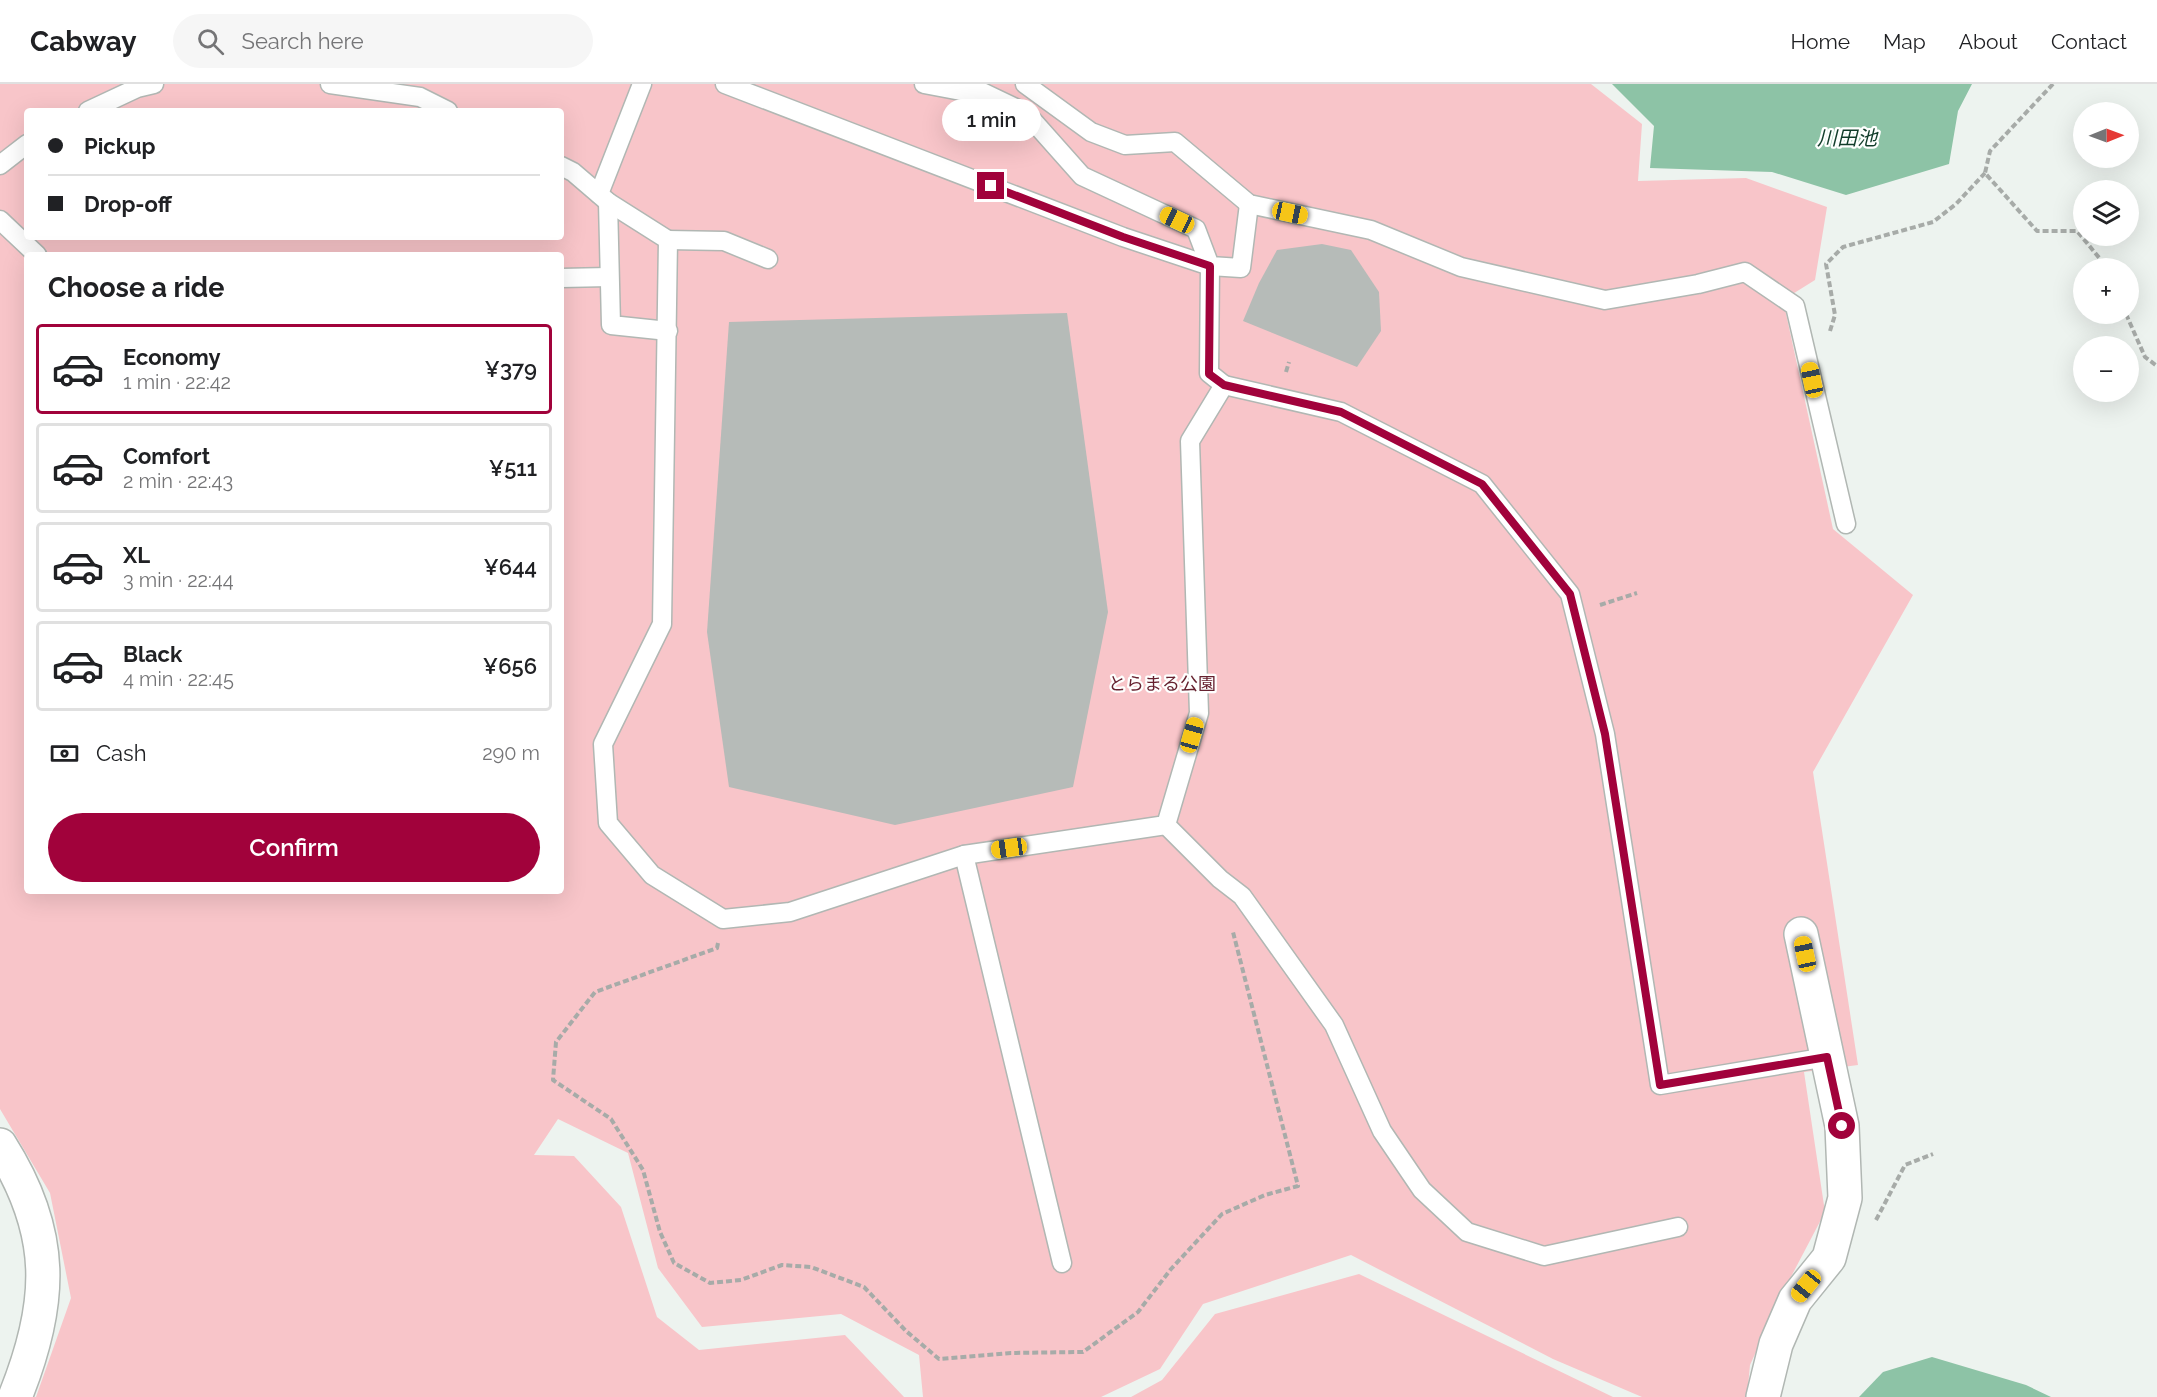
<!DOCTYPE html>
<meta charset="utf-8">
<style>
body{margin:0;font-family:Raleway,"Noto Sans JP",sans-serif;background:#f6f6f6;color:#202124;height:100vh;display:flex;flex-direction:column;font-size:22px;white-space:nowrap}
*{box-sizing:border-box;margin:0}
p{font-size:20px;color:#757577}
.icon{flex:none;width:33px;height:33px;fill:none;stroke:currentColor;stroke-width:2;stroke-linecap:round;stroke-linejoin:round}
.map{position:relative;flex:1;overflow:hidden}
.panel{position:absolute;left:24px;top:168px;width:540px;height:642px;display:flex;flex-direction:column;background:#fff;border-radius:6px;box-shadow:0 6px 24px #0002}
.panel>*{flex:none}
.top-card{position:absolute;left:24px;top:24px;width:540px;height:132px;border-radius:6px;box-shadow:0 6px 24px #0002;display:grid;align-content:center;height:132px;padding:0 24px;background:#fff}
.needle{width:39px;rotate:89deg}
.tools{position:absolute;left:2073px;top:18px;display:grid;gap:12px}
.tools a{display:grid;place-items:center;width:66px;height:66px;border-radius:50%;background:#fff;box-shadow:0 6px 24px #0002;font-size:30px}
.end{position:absolute;width:27px;height:27px;margin:-14px;border:8px solid #a1023b;background:#fff;box-shadow:0 0 0 3px #fff}
.from{border-radius:50%}
.bubble{position:absolute;height:42px;border-radius:21px;background:#fff;box-shadow:0 6px 24px #0002;font-size:20px;font-weight:600;line-height:42px;text-align:center}
.car{position:absolute;width:18px;height:36px;margin:-18px -9px;border-radius:8px;box-shadow:0 0 4px 2px #0007;background:linear-gradient(#f5c518 24%,#345 0 40%,#f5c518 0 76%,#345 0 86%,#f5c518 0)}
.top-card b{display:flex;align-items:center;gap:21px;height:57px;font-size:22px}
.top-card b+b{border-top:2px solid #e0e0e0}
.top-card i{width:15px;height:15px;background:#202124}
ul{padding:0;list-style:none}
li{display:flex;align-items:center;gap:18px;height:90px;margin:0 12px 9px;padding:0 12px;border:3px solid #e0e0e0;border-radius:6px}
li div{flex:1}
li b{display:block;font-size:22px}
li em{font-style:normal;font-weight:600}
li.on{border-color:#a1023b}
li>.icon{width:54px;height:54px;stroke-width:1.5}
h2{padding:0 24px;font-size:27px;line-height:72px}
.pay{display:flex;align-items:center;gap:15px;height:66px;padding:0 24px;font-size:22px}
.pay p{margin-inline-start:auto}
.primary-button{display:flex;gap:12px;margin-top:auto;padding:12px 24px}
.primary-button a{flex:1;height:69px;border-radius:36px;background:#a1023b;color:#fff;font-size:24px;font-weight:600;line-height:69px;text-align:center}
header{display:flex;align-items:center;gap:36px;box-sizing:border-box;height:84px;padding:0 30px;background:#fff;border-bottom:2px solid #e0e0e0}
header strong{font-size:28px}
nav{display:flex;gap:33px;margin-inline-start:auto;font-size:21px}
.search{width:420px;height:54px;background:#f6f6f6;display:flex;align-items:center;gap:15px;box-sizing:border-box;padding:0 21px;border-radius:33px;color:#757577;font-size:22px}
.map>svg:first-child{display:block}
.green{fill:#f8c5c9;fill-rule:evenodd}
.water{fill:#8dc3a6}
.building{fill:#b6bbb8}
.lines{fill:none;stroke-linecap:round;stroke-linejoin:round}
.lane-casing{stroke:#b1b7b3;stroke-width:21}
.street-casing{stroke:#b1b7b3;stroke-width:36}
.secondary-casing{stroke:#b1b7b3;stroke-width:36}
.path{stroke:#a7aba8;stroke-width:4;stroke-dasharray:6 3;stroke-linecap:butt}
.lane{stroke:#fff;stroke-width:18}
.street{stroke:#fff;stroke-width:33}
.secondary{stroke:#fff;stroke-width:33}
.route{stroke:#a1023b;stroke-width:8}
.labels{text-anchor:middle;stroke-width:4.5;stroke-linejoin:round;paint-order:stroke}
.park-label{font-size:18px;fill:#66212f;stroke:#fefffe}
.water-label{font-size:20px;font-style:italic;fill:#113d2a;stroke:#fefffe}
</style>
<header>
<strong>Cabway</strong>
<div class="search"><svg class="icon" aria-label="search" viewBox="0 0 24 24"><circle cx="10" cy="10" r="6"/><path d="M15 15l6 6"/></svg>Search here</div>
<nav><a>Home</a><a>Map</a><a>About</a><a>Contact</a></nav>
</header>
<div class="map">
<svg width="2157" height="1313" viewBox="0 0 2157 1313">
<rect width="100%" height="100%" fill="#edf3ef"/>
<!-- green -->
<g class="green">
<path d="M0,0H1591L1642,40L1638,97L1746,94L1827,123L1815,196L1783,216L1833,445L1913,511L1813,688L1858,981L1804,988L1825,1128L1783,1208L1750,1281L1747,1313H1642L1553,1275L1351,1171L1203,1220L1160,1285L1101,1313H923L919,1271L841,1230L702,1243L658,1184L628,1069L558,1035L534,1071L574,1072L621,1123L657,1233L699,1266L845,1251L904,1313H36L71,1214L50,1109L0,1025ZM27,27H561V153H27ZM27,171H561V807H27Z"/>
<polygon points="1359,1190 1613,1313 1131,1313 1162,1296 1215,1230"/>
</g>
<!-- water -->
<g class="water">
<polygon points="1612,0 1972,0 1958,27 1949,80 1846,111 1772,88 1650,84 1654,42"/>
<polygon points="1932,1273 2026,1301 2051,1313 1859,1313 1883,1288"/>
</g>
<!-- building -->
<g class="building">
<polygon points="1322,160 1351,166 1379,208 1381,247 1357,283 1243,237 1259,199 1277,166"/>
<polygon points="1067,229 1108,528 1073,703 895,741 729,703 707,548 729,238"/>
</g>
<g class="lines">
<!-- lane casing -->
<g class="lane-casing">
<g id="lane">
<polyline points="330,0 420,13 448,27"/>
<polyline points="725,0 1123,153 1210,182 1209,289 1224,301"/>
<polyline points="924,0 961,7 982,8 1026,29 1082,92 1196,145 1210,182 1241,184 1249,120"/>
<polyline points="1025,0 1091,48 1125,61 1175,58 1249,120 1371,146 1461,183 1605,216 1698,200 1745,188 1795,222 1846,440"/>
<polyline points="88,27 137,4 154,0"/>
<polyline points="0,81 27,60"/>
<polyline points="561,82 573,88 608,118 668,156 662,540 603,660 608,739 652,791 723,835 790,828 964,771 1166,741 1199,629 1190,357 1224,301 1341,328 1482,400 1570,510 1605,650 1660,1001 1827,973"/>
<polyline points="599,110 642,0"/>
<polyline points="608,118 611,241 668,247"/>
<polyline points="0,136 37,171"/>
<polyline points="668,156 724,157 768,175"/>
<polyline points="561,194 609,193"/>
<polyline points="1166,741 1220,795 1242,812 1334,941 1382,1047 1422,1106 1467,1148 1544,1172 1678,1143"/>
<polyline points="964,771 1062,1179"/>
</g>
</g>
<!-- street casing -->
<g class="street-casing">
<polyline id="street" points="1763,1313 1776,1260 1795,1216 1829,1174 1845,1114 1842,1042 1801,850"/>
</g>
<!-- secondary casing -->
<g class="secondary-casing">
<path id="secondary" d="M0,1061C56,1149 53,1219 15,1313"/>
</g>
<!-- path -->
<g class="path">
<polyline points="2053,0 1990,67 1985,89 2037,147 2077,147 2101,176 2105,184"/>
<polyline points="2126,230 2145,273 2157,282"/>
<polyline points="1830,247 1835,231 1826,180 1843,163 1933,138 1956,120 1985,89"/>
<polyline points="1286,288 1289,278"/>
<polyline points="1600,521 1637,509"/>
<polyline points="718,859 717,864 595,908 556,958 553,996 611,1035 643,1086 660,1148 674,1179 710,1199 741,1196 782,1181 811,1183 864,1203 906,1247 939,1275 1011,1269 1083,1268 1138,1228 1171,1185 1222,1130 1265,1111 1298,1102 1233,848"/>
<polyline points="1876,1136 1905,1081 1933,1070"/>
</g>
<!-- lane -->
<use href="#lane" class="lane"/>
<!-- street -->
<use href="#street" class="street"/>
<!-- secondary -->
<use href="#secondary" class="secondary"/>
</g>
<g class="lines">
<!-- route -->
<polyline class="route" points="991,102 1123,153 1210,182 1209,290 1224,301 1341,328 1482,400 1570,510 1605,650 1660,1001 1827,973 1842,1042"/>
</g>
<g class="labels">
<!-- park labels -->
<g class="park-label">
<text x="1162" y="606">とらまる公園</text>
</g>
<!-- water labels -->
<g class="water-label">
<text x="1847" y="61">川田池</text>
</g>
</g>
</svg>
<div class="tools">
<a><svg class="needle" viewBox="-14 -14 28 28"><path d="M0-13l5 13h-10z" fill="#e53935"/><path d="M0 13l5-13h-10z" fill="#757577"/></svg></a>
<a><svg class="icon" aria-label="layers" viewBox="0 0 24 24"><path d="M12 4l9 5-9 5-9-5zM3 14l9 5 9-5"/></svg></a>
<a>+</a>
<a>−</a>
</div>
<i class="end from" style="left:1842px;top:1042px"></i>
<i class="end" style="left:991px;top:102px"></i>
<div class="bubble" style="left:942px;top:15px;width:99px">1 min</div>
<i class="car" style="left:1290px;top:129px;rotate:102deg"></i>
<i class="car" style="left:1177px;top:136px;rotate:295deg"></i>
<i class="car" style="left:1812px;top:296px;rotate:348deg"></i>
<i class="car" style="left:1192px;top:651px;rotate:16deg"></i>
<i class="car" style="left:1009px;top:764px;rotate:262deg"></i>
<i class="car" style="left:1805px;top:870px;rotate:348deg"></i>
<i class="car" style="left:1806px;top:1202px;rotate:219deg"></i>
<div class="top-card">
<b><i class="from"></i>Pickup</b>
<b><i></i>Drop-off</b>
</div>
<section class="panel">
<h2>Choose a ride</h2>
<ul>
<li class="on"><svg class="icon" aria-label="car" viewBox="0 0 24 24"><path d="M5 17H2v-5l4-1 3-4h7l3 4 3 1v5h-3M9 17h6M6 11h13"/><circle cx="7" cy="17" r="2"/><circle cx="17" cy="17" r="2"/></svg><div><b>Economy</b><p>1 min · 22:42</p></div><em>¥379</em></li>
<li><svg class="icon" aria-label="car" viewBox="0 0 24 24"><path d="M5 17H2v-5l4-1 3-4h7l3 4 3 1v5h-3M9 17h6M6 11h13"/><circle cx="7" cy="17" r="2"/><circle cx="17" cy="17" r="2"/></svg><div><b>Comfort</b><p>2 min · 22:43</p></div><em>¥511</em></li>
<li><svg class="icon" aria-label="car" viewBox="0 0 24 24"><path d="M5 17H2v-5l4-1 3-4h7l3 4 3 1v5h-3M9 17h6M6 11h13"/><circle cx="7" cy="17" r="2"/><circle cx="17" cy="17" r="2"/></svg><div><b>XL</b><p>3 min · 22:44</p></div><em>¥644</em></li>
<li><svg class="icon" aria-label="car" viewBox="0 0 24 24"><path d="M5 17H2v-5l4-1 3-4h7l3 4 3 1v5h-3M9 17h6M6 11h13"/><circle cx="7" cy="17" r="2"/><circle cx="17" cy="17" r="2"/></svg><div><b>Black</b><p>4 min · 22:45</p></div><em>¥656</em></li>
</ul>
<div class="pay"><svg class="icon" aria-label="cash" viewBox="0 0 24 24"><path d="M3 7h18v10H3z"/><circle cx="12" cy="12" r="2"/></svg>Cash<p>290 m</p></div>
<div class="primary-button"><a>Confirm</a></div>
</section>
</div>
